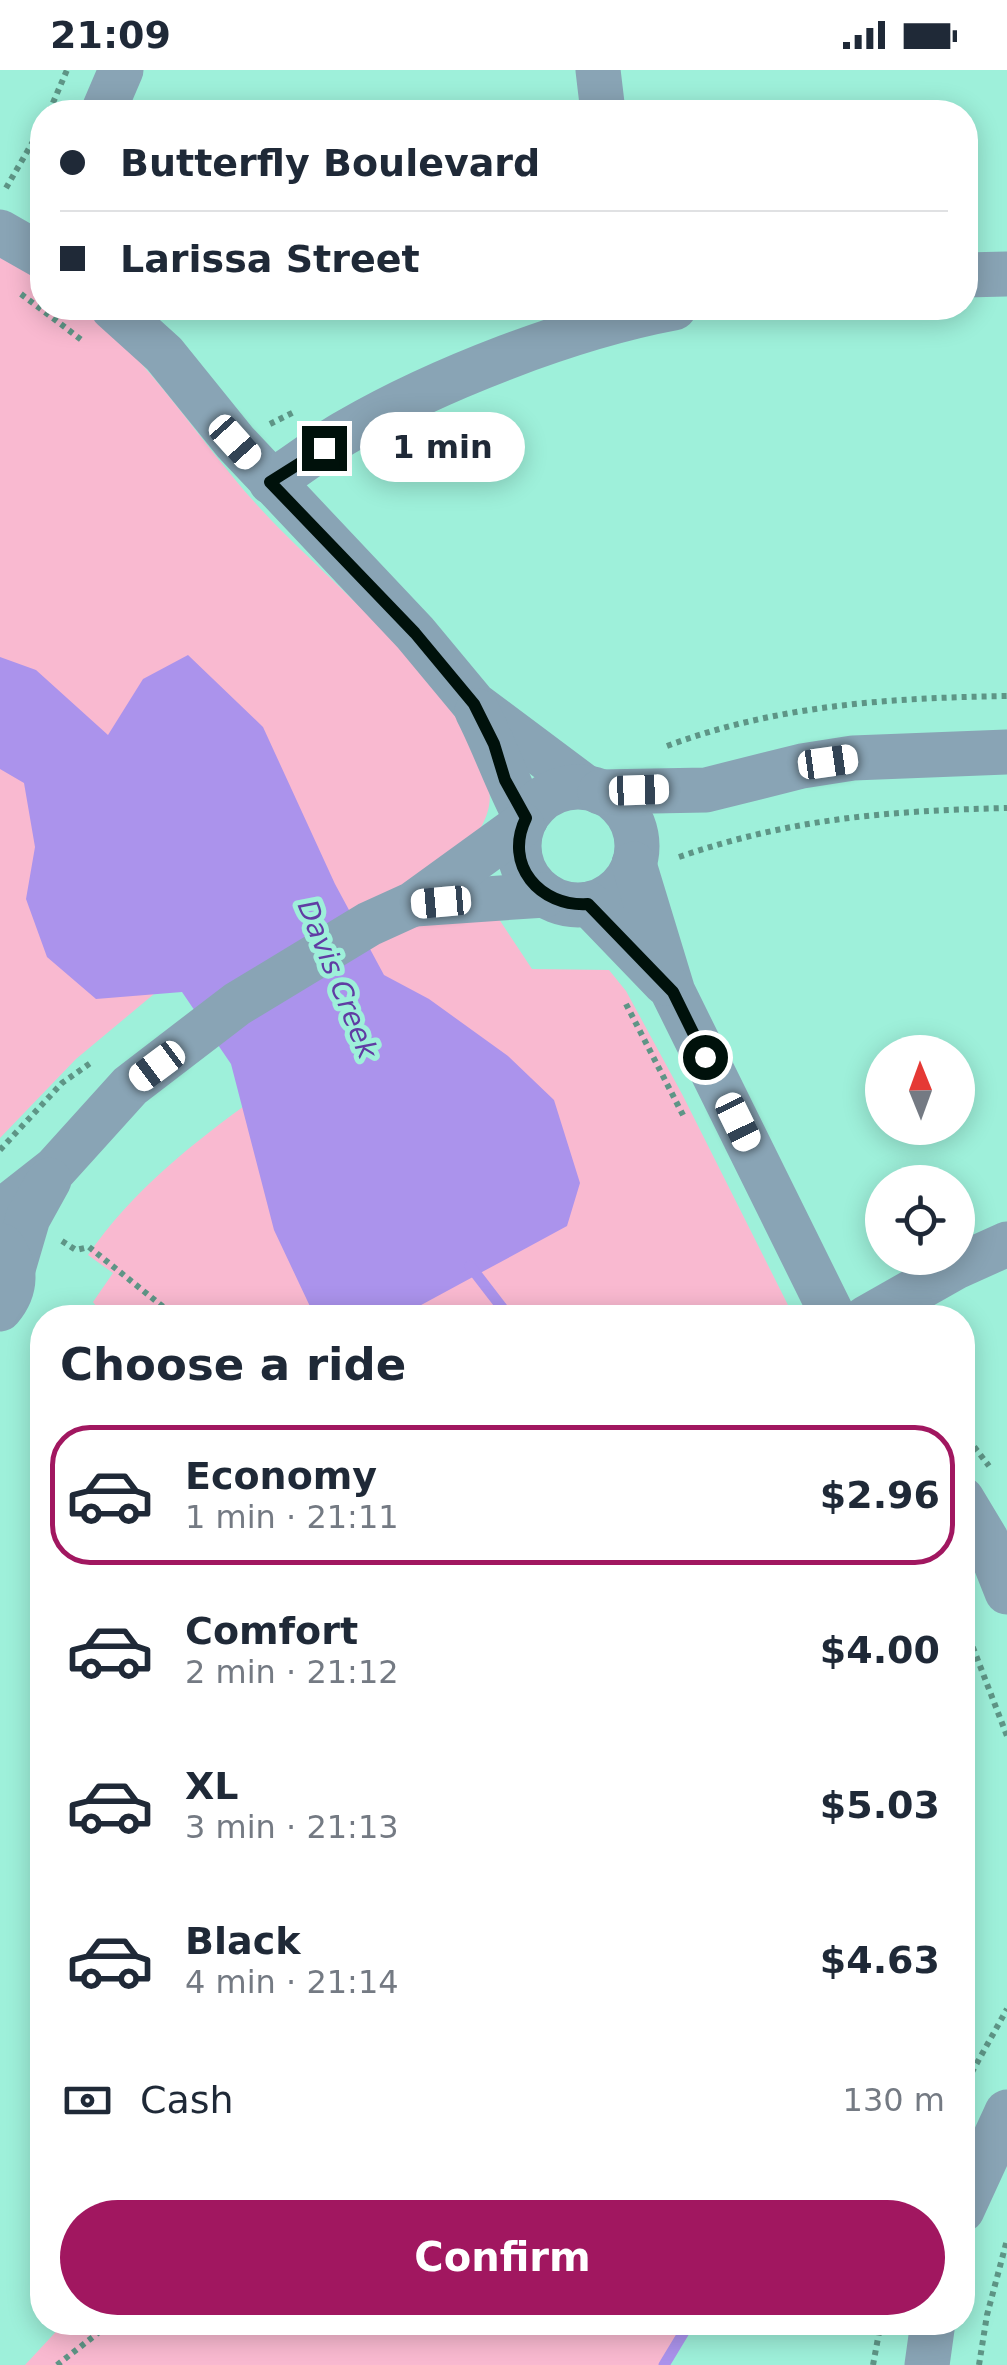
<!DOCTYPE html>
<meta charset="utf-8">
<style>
body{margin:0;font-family:"DejaVu Sans",sans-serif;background:#f6f6f7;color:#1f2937;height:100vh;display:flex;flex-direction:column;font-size:38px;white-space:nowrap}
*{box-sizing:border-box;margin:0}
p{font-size:32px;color:#747a83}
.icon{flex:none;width:55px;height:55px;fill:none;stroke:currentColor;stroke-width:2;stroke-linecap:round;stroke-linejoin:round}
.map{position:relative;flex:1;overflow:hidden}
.side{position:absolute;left:30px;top:1235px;width:945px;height:1030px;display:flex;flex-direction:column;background:#fff;border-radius:40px;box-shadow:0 5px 25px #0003}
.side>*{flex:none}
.banner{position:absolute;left:30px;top:30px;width:948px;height:220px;border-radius:40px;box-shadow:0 5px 25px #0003;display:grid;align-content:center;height:220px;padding:0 30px;background:#fff}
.needle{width:65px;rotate:359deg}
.buttons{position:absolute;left:865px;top:965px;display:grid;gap:20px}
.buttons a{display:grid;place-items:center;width:110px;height:110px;border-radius:50%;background:#fff;box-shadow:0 5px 25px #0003;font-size:50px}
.end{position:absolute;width:45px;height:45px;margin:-22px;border:12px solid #00110b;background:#fff;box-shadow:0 0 0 5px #fff}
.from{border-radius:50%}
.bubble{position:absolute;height:70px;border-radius:35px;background:#fff;box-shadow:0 5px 25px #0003;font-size:32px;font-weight:800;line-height:70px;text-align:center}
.car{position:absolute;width:30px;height:60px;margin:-30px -15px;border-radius:12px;box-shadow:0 0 8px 2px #0007;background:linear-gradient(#fff 24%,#345 0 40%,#fff 0 76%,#345 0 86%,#fff 0)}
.banner b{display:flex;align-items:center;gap:35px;height:95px;font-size:38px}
.banner b+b{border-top:2px solid #e0e1e3}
.banner i{width:25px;height:25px;background:#1f2937}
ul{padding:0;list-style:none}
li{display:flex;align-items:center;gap:30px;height:140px;margin:0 20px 15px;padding:0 10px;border:5px solid transparent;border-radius:40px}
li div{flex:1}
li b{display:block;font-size:38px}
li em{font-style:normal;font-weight:800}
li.selected{border-color:#a11760}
li>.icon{width:90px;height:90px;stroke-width:1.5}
h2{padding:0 30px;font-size:45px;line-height:120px}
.pay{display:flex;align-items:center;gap:25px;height:110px;padding:0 30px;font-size:38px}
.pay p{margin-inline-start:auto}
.button{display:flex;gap:20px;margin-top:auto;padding:20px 30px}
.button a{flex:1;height:115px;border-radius:60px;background:#a11760;color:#fff;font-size:40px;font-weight:800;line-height:115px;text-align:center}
.status{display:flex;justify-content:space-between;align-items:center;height:70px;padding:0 50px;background:#fff;direction:ltr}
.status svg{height:28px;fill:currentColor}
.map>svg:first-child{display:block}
.green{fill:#f9b9d0}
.water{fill:#ab93ec}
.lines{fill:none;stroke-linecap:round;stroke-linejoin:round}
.stream{stroke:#ab93ec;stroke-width:11}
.path{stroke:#5e9586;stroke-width:6;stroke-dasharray:5 5;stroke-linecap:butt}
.minor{stroke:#89a4b5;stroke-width:45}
.route{stroke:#00110b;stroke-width:12}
.labels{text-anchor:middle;stroke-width:10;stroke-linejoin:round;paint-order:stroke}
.water-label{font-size:28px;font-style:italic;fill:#603ca3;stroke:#9ef0da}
</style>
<div class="status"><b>21:09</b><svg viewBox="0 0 49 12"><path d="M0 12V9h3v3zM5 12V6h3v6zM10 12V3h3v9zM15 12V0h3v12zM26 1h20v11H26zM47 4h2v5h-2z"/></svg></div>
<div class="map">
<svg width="1007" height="2295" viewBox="0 0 1007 2295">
<rect width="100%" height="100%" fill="#9ef0da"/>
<!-- green -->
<g class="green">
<path d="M0,182L42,208V238H83C153,293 198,370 258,436C328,513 460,613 488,714C496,744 475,767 459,789L532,899L609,900L626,921L682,1024L794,1247H104L93,1232L113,1203L88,1185C150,1095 246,1035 334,973L178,904L76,989L0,1068Z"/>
<polygon points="64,2253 64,2252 690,2253 664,2295 25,2295"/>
</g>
<!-- water -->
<polygon class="water" points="188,585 263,657 335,814 384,905 429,929 508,986 554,1030 580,1113 567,1156 399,1247 315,1247 274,1160 231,994 182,922 96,929 47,887 26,829 35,777 24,713 0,699 0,587 36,600 108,665 143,609"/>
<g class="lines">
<!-- stream -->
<g class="stream">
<polyline points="470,1196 510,1248"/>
<polyline points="664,2295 690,2252"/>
</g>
<!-- path -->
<g class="path">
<polyline points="49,42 67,0"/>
<polyline points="6,118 42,56"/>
<polyline points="21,224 83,271"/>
<polyline points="270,354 294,342"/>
<path d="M667,676C777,635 890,628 1007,626"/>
<path d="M679,787C793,748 888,741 1007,738"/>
<polyline points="626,934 684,1047"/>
<polyline points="0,1080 62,1013 92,992"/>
<polyline points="62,1171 76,1180 89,1177 177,1248"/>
<polyline points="962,1361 989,1396"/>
<polyline points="962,1549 1007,1666"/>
<polyline points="962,2020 1007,1939"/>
<polyline points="57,2295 112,2252"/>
<polyline points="873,2295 881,2252"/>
<polyline points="979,2295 987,2245 1007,2170"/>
</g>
<!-- minor -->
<g class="minor">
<polyline points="598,0 603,42"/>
<polyline points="103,42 121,0"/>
<polyline points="0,162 42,186"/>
<polyline points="965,205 1007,204"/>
<polyline points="113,238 164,284 235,372 415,563 474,634 585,717"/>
<path d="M271,412C297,396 321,376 348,361C438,309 572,257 674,238"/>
<path d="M477,641C495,676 507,713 526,748"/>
<circle cx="578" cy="776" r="59"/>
<polyline points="600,722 706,720 802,696 853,688 1007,682"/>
<polyline points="634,794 673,922 834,1248"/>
<polyline points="415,834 545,825"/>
<polyline points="589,834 665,913"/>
<polyline points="0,1142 55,1099 130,1016 237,934 369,854 413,834 522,755"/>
<polyline points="13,1199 28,1148 49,1110"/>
<path d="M0,1239C17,1219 17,1198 2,1176"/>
<polyline points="866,1248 956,1197 1007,1174"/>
<polyline points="962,1429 986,1469 1007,1522"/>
<polyline points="962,2140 1007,2042"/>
<polyline points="927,2295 933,2252"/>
</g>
</g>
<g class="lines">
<!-- route -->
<path class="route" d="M324,378L270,412L415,563L474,634L494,674L505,710L526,748C503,795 540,837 588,834L673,922L705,987"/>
</g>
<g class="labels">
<!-- water labels -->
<g class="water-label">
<text transform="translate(338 909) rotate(68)" y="10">Davis Creek</text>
</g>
</g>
</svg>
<div class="buttons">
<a><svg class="needle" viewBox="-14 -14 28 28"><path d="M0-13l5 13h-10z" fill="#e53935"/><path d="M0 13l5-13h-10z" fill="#747a83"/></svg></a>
<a><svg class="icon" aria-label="locate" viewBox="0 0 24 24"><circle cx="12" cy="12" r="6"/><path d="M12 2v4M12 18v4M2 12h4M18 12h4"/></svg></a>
</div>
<i class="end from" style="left:705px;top:987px"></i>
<i class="end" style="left:324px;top:378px"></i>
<div class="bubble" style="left:360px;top:342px;width:165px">1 min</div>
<i class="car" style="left:235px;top:372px;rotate:138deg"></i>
<i class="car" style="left:828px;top:692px;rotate:82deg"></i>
<i class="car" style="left:639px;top:720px;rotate:88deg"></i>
<i class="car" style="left:441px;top:832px;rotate:265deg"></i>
<i class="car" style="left:157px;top:996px;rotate:233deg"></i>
<i class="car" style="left:738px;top:1052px;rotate:154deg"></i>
<div class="banner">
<b><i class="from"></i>Butterfly Boulevard</b>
<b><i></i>Larissa Street</b>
</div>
<section class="side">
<h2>Choose a ride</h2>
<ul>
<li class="selected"><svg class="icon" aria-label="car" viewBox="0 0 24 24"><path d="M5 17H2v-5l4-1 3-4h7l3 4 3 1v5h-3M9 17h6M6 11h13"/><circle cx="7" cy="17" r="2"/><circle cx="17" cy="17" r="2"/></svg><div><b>Economy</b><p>1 min · 21:11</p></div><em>$2.96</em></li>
<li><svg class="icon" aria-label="car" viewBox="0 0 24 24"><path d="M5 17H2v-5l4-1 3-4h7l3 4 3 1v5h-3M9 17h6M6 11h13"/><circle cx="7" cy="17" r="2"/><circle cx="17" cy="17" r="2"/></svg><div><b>Comfort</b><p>2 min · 21:12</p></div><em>$4.00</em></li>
<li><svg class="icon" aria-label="car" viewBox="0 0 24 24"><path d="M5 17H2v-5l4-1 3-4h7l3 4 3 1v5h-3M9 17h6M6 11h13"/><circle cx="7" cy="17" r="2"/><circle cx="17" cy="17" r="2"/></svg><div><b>XL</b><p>3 min · 21:13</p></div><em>$5.03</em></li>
<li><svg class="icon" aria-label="car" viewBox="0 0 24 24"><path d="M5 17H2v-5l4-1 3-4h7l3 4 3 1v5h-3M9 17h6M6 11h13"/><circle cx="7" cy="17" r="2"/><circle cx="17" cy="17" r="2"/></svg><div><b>Black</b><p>4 min · 21:14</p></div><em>$4.63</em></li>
</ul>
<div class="pay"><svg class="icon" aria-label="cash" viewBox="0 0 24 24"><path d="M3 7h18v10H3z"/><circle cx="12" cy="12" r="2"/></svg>Cash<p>130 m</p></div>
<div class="button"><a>Confirm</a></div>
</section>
</div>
